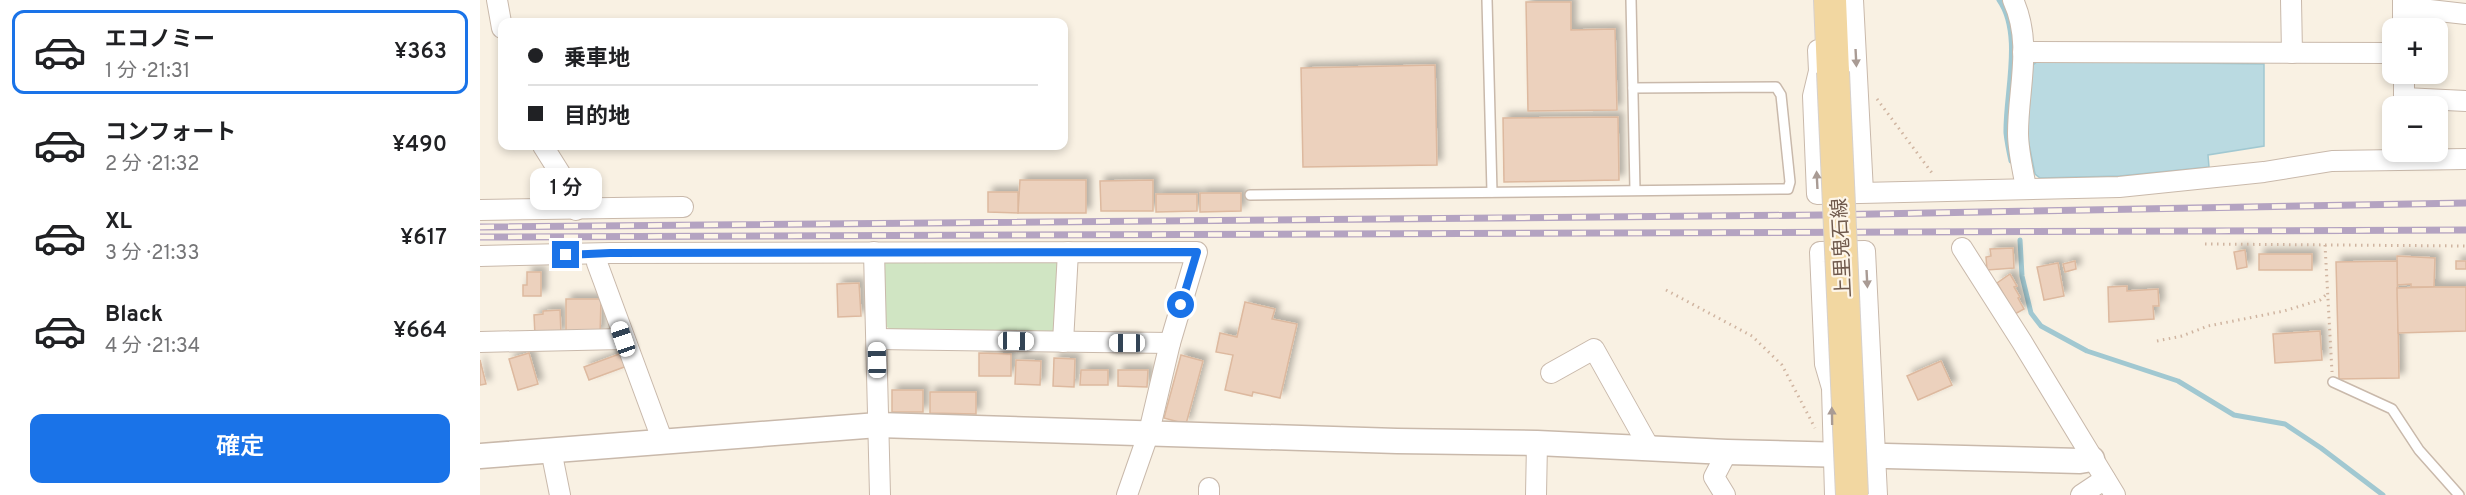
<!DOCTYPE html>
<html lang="ja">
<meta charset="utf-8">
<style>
body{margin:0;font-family:Overpass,"Noto Sans JP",sans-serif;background:#f6f6f6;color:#202124;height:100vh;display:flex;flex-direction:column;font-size:22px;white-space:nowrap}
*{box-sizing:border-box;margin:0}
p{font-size:20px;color:#757577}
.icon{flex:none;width:33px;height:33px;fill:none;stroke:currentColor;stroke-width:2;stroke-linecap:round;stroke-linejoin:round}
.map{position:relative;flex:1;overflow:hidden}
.sheet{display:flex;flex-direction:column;background:#fff;width:480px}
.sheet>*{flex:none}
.top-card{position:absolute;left:18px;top:18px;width:570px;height:132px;border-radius:12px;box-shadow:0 3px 9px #0003;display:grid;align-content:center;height:132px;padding:0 30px;background:#fff}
.buttons{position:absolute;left:1902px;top:18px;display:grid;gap:12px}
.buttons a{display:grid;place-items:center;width:66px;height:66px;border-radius:12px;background:#fff;box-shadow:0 3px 9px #0003;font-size:30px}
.end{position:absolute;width:27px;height:27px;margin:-14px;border:8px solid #1a73e8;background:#fff;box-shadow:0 0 0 3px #fff}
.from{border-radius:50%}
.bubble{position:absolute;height:42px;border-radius:12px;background:#fff;box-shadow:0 3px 9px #0003;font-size:20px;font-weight:600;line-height:42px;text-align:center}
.car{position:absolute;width:18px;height:36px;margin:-18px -9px;border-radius:8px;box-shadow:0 0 4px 2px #0007;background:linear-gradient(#fff 24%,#345 0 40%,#fff 0 76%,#345 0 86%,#fff 0)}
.top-card b{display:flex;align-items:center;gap:21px;height:57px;font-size:22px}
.top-card b+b{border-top:2px solid #e0e0e0}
.top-card i{width:15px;height:15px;background:#202124}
ul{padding:10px 0 0;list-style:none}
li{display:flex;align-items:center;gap:18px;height:84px;margin:0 12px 9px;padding:0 18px;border:3px solid transparent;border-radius:12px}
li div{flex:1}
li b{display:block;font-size:22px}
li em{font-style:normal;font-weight:600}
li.active{border-color:#1a73e8}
li>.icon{width:54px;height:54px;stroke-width:1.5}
.action{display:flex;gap:12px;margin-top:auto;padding:12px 30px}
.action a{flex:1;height:69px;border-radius:12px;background:#1a73e8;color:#fff;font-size:24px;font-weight:600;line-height:69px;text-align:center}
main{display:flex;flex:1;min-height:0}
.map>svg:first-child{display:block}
.green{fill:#d0e5c3}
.water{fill:#badae1;stroke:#a1c8d1;stroke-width:1.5}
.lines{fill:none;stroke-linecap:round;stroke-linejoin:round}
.stream{stroke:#a1c8d1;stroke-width:5}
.building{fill:#ecd1bd;stroke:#ddb99f;stroke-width:1.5;filter:url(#shadow)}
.service-casing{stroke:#c9b9ab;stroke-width:12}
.minor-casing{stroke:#c9b9ab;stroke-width:22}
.tertiary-casing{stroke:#c9b9ab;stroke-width:27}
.primary-casing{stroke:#d7d1cd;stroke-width:34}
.path{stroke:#d0b5a1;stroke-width:3;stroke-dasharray:1.5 4.5;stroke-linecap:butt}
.service{stroke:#fff;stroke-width:9}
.minor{stroke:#fff;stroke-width:20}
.tertiary{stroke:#fff;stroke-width:24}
.primary{stroke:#f2d7a1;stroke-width:32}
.rail-casing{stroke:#b4a3c1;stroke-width:7}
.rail{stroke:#fdf5e8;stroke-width:4.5;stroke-dasharray:14;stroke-linecap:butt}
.primary-bridge-casing{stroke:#d7d1cd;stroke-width:34;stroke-linecap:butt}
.primary-bridge{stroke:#f2d7a1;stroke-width:32}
.oneway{fill:#a99b94}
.route{stroke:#1a73e8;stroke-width:8}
.labels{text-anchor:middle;stroke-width:4.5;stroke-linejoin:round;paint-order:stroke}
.street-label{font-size:20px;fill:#6f594c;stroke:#fdf5e8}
</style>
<main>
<section class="sheet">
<ul>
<li class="active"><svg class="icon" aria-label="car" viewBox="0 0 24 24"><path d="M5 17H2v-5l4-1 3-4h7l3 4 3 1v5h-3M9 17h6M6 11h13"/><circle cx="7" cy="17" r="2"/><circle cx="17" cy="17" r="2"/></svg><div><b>エコノミー</b><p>1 分 · 21:31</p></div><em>¥363</em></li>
<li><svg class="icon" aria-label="car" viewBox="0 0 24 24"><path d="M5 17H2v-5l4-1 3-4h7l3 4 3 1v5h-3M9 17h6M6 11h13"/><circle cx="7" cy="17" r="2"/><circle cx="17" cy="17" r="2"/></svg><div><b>コンフォート</b><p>2 分 · 21:32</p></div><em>¥490</em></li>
<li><svg class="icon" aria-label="car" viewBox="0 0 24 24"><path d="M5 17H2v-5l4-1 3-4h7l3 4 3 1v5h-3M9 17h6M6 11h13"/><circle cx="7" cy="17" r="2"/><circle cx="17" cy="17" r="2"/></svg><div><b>XL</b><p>3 分 · 21:33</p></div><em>¥617</em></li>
<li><svg class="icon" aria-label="car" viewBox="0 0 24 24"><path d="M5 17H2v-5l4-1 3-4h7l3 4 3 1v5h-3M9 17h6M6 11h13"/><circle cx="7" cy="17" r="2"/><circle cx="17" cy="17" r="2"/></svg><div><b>Black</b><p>4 分 · 21:34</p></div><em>¥664</em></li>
</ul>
<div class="action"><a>確定</a></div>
</section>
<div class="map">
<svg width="1986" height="495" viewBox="0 0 1986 495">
<defs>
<filter id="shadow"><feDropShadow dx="5" dy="-5" stdDeviation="3" flood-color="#0004"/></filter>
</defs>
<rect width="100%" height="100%" fill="#f9f1e3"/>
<!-- green -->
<polygon class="green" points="574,258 582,266 579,330 572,335 410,329 402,324 401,266 410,260"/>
<!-- water -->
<polygon class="water" points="1558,61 1784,64 1784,146 1728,155 1729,167 1640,176 1560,178 1555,174 1547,134 1553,65"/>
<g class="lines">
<!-- stream -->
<g class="stream">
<path d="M1519,0C1543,34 1525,94 1526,133C1527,142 1529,152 1531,161"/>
<polyline points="1540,240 1542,276 1551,313 1561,326 1607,351 1698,381 1754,415 1805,424 1841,448 1903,495"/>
</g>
</g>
<!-- building -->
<g class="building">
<polygon points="1046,2 1091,2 1091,30 1135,29 1137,110 1048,111"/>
<polygon points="955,65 957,165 823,167 821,68"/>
<polygon points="1138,117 1139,180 1024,182 1023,118"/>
<polygon points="540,180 606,180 606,213 538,213"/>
<polygon points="673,180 673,211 621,211 620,181"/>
<polygon points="508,192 538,192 538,213 508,212"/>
<polygon points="720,193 761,193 761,211 720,212"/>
<polygon points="676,194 717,194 717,211 676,212"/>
<polygon points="1533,248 1534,268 1507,270 1506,257 1511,256 1510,249"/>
<polygon points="1765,250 1767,267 1757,269 1754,252"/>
<rect x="1779" y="254" width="53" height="16"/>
<polygon points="1917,256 1955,258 1954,287 1931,287 1931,284 1917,285"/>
<polygon points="1595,261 1596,269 1585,272 1583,264"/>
<polygon points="1917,261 1919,378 1859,379 1856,262"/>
<rect x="1976" y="261" width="10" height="8"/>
<polygon points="1578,263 1584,296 1564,300 1557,267"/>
<polygon points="47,272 61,272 61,296 43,296 43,285 47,285"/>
<polygon points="1530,274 1537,286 1534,287 1540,297 1538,298 1544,309 1535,314 1517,283"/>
<polygon points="379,283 381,316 358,317 357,284"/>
<polygon points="1647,286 1647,291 1678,289 1679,306 1673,306 1674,319 1629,322 1628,287"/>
<polygon points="1954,287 1986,287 1986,331 1918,333 1917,288"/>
<polygon points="86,299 121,299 120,334 86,334"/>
<polygon points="765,302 795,309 792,319 817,324 800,398 773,392 772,396 745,390 753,355 736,352 740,333 757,337"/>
<polygon points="80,310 81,334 55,336 54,315 63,314 63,311"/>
<polygon points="1840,331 1842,360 1795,363 1793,334"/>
<polygon points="49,353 58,384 38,390 29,359"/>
<polygon points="142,353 147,366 109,380 104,367"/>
<polygon points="499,353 531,354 531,376 499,376"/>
<polygon points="701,355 723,361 706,424 684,418"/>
<polygon points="574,358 595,359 594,387 573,386"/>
<polygon points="0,360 6,384 0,385"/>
<polygon points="536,360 561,361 560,385 535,384"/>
<polygon points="1461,361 1472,385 1438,400 1427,376"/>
<polygon points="601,370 628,370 628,385 600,385"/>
<polygon points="638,370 668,370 667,387 638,386"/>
<rect x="412" y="390" width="31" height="22"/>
<polygon points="450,392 496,392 496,414 450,413"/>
</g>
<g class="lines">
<!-- service casing -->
<g class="service-casing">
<g id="service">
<polyline points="1007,0 1012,192"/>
<polyline points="1151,0 1155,190"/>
<polyline points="770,195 1308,189 1310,182 1301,95 1296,87 1153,88"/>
<polyline points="1853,382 1912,409 1939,450 1979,495"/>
</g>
</g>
<!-- minor casing -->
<g class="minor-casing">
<g id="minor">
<polyline points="17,0 22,28"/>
<polyline points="1373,0 1383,192"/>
<path d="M1533,0C1553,43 1538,88 1538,133C1538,151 1543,170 1546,188"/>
<polyline points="1811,0 1812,53"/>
<polyline points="1923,0 1923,28"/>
<polyline points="1923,7 1986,14"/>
<polyline points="1338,50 1339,71 1333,96 1337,194 1639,187 1784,172 1852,161 1986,159"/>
<polyline points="1543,52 1912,53"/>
<polyline points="1924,74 1924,106"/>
<polyline points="1924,98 1986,101"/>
<polyline points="63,146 90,189 96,210"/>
<polyline points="0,210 203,207"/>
<polyline points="1482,248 1542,342 1635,495"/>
<polyline points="394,252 400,495"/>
<polyline points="117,254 117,263 183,442"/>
<polyline points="0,256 130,253 717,252 690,343 669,432 647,495"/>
<polyline points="397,339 690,343"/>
<polyline points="0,342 143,339"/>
<polyline points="583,342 588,252"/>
<polyline points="1071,373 1114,349 1170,449"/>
<polyline points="71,450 80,495"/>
<polyline points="729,495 729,488"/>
<polyline points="1056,495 1057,443"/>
<polyline points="1245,495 1234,477 1247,452"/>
<polyline points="1355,495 1352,388 1345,364 1340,252 1385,251 1397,495"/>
<polyline points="1601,495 1625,479"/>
</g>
</g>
<!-- tertiary casing -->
<g class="tertiary-casing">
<polyline id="tertiary" points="0,456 398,425 917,441 1057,443 1247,452 1600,461 1612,459"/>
</g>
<!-- primary casing -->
<g class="primary-casing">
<polyline id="primary" points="1350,0 1353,72"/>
</g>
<!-- path -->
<g class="path">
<polyline points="1397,99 1452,173"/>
<polyline points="1725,244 1986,246"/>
<polyline points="1845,245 1852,372"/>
<polyline points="1186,290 1272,336 1302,365 1335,428"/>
<polyline points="1677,341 1702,336 1728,326 1804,311 1840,300 1848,293"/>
</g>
<!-- service -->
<use href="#service" class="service"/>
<!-- minor -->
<use href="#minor" class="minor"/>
<!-- tertiary -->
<use href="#tertiary" class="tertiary"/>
<!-- primary -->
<use href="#primary" class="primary"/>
<!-- rail casing -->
<g class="rail-casing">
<g id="rail">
<polyline points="0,227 1341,215 1986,203"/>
<polyline points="0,237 1986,230"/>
</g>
</g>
<!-- rail -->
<use href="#rail" class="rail"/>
<!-- primary-bridge casing -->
<g class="primary-bridge-casing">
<polyline id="primary-bridge" points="1353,72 1372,495"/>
</g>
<!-- primary-bridge -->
<use href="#primary-bridge" class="primary-bridge"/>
</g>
<!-- one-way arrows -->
<defs><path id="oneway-solid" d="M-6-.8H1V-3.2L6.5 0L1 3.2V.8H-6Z" transform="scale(1.5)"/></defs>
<g class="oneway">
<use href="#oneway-solid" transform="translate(1376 58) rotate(87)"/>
<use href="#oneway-solid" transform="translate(1337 180) rotate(-93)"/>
<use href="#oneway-solid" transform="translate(1387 279) rotate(87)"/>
<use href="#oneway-solid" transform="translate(1352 416) rotate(-91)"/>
</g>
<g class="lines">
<!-- route -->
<polyline class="route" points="86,255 130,253 717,252 701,305"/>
</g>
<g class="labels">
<!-- street labels -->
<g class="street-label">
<text transform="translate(1361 248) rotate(-93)" y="7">上里鬼石線</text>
</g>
</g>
</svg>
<div class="buttons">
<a>+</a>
<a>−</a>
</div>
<i class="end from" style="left:701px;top:305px"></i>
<i class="end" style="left:86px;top:255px"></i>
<div class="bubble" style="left:50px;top:168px;width:72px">1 分</div>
<i class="car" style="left:143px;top:339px;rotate:341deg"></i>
<i class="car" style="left:536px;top:341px;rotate:91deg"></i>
<i class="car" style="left:647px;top:343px;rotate:270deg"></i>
<i class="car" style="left:397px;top:360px;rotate:359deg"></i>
<div class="top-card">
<b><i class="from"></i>乗車地</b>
<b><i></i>目的地</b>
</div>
</div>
</main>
